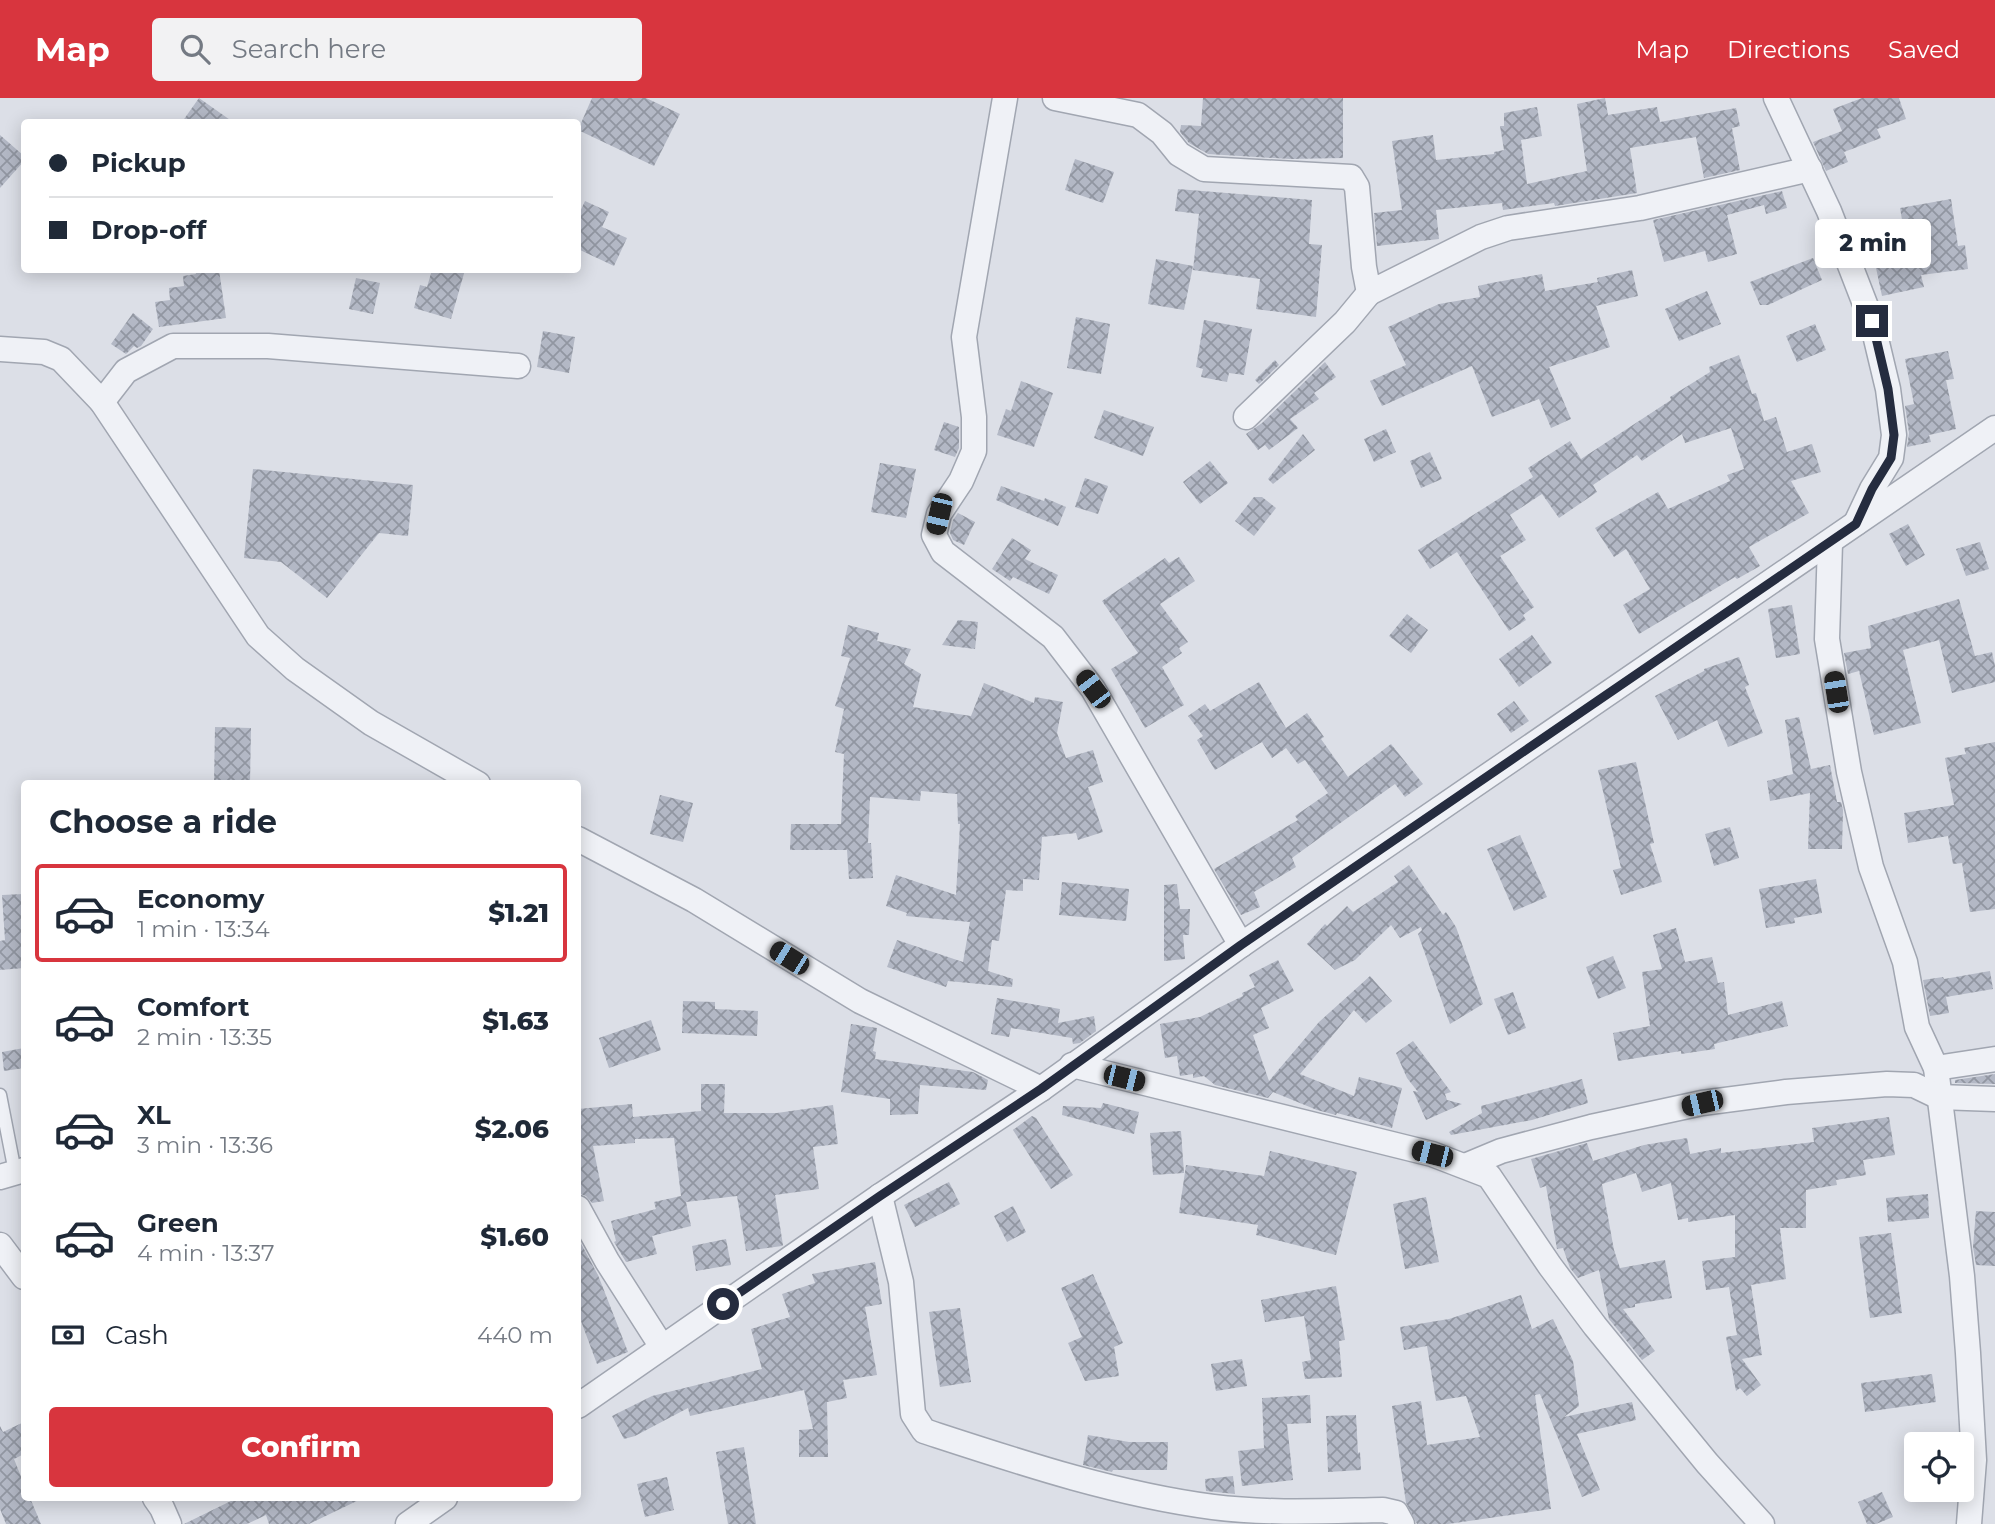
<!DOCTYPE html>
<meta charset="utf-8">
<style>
body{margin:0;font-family:Montserrat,sans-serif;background:#f2f2f3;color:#1f2937;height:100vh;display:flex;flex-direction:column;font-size:26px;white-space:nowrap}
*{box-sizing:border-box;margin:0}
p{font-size:23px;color:#747a83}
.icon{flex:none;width:38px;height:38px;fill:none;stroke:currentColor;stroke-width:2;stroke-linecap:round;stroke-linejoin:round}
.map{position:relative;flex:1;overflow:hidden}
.drawer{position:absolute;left:21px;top:682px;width:560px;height:721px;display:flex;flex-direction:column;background:#fff;border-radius:7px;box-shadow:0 4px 18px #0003}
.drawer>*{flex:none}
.banner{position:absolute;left:21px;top:21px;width:560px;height:154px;border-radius:7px;box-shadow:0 4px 18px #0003;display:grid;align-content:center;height:154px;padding:0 28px;background:#fff}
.tools{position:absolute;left:1904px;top:1334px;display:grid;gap:14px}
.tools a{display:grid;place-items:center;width:70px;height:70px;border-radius:7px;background:#fff;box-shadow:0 4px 18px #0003;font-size:35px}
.end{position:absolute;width:32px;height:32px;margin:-16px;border:9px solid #252c3f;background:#fff;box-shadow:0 0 0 4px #fff}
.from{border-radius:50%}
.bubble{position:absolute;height:49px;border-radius:7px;background:#fff;box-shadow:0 4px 18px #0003;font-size:23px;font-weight:800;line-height:49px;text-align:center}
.car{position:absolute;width:21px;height:42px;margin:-21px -10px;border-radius:9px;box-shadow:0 0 5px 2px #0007;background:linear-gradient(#222 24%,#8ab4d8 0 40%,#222 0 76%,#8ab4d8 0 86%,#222 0)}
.banner b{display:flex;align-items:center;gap:24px;height:66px;font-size:26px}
.banner b+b{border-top:2px solid #e0e1e3}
.banner i{width:18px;height:18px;background:#1f2937}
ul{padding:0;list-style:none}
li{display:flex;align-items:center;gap:21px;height:98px;margin:0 14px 10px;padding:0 14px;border:4px solid transparent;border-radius:7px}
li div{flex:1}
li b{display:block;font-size:26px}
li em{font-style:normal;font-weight:800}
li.current{border-color:#d8353e}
li>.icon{width:63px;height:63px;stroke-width:1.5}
h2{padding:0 28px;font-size:32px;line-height:84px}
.pay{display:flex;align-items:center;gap:18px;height:77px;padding:0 28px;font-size:26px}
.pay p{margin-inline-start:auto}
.cta{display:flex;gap:14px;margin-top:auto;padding:14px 28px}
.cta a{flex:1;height:80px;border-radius:7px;background:#d8353e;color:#fff;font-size:28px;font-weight:800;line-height:80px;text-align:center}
header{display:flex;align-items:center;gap:42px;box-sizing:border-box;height:98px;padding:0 35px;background:#d8353e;color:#fff}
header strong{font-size:33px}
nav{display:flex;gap:38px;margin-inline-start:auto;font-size:24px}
.search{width:490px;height:63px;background:#f2f2f3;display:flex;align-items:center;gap:18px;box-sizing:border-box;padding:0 24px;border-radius:7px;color:#747a83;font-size:26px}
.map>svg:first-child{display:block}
.building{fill:url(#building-cross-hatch)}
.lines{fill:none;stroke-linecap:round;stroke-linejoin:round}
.lane-casing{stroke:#a1a6b1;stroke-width:15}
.street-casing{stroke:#a1a6b1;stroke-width:27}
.lane{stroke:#eff1f6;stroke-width:12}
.street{stroke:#eff1f6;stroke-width:24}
.route{stroke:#252c3f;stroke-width:9}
</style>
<header>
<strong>Map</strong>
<div class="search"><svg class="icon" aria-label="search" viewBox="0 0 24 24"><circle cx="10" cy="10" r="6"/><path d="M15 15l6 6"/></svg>Search here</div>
<nav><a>Map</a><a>Directions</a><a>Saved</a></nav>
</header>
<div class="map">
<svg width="1995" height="1426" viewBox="0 0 1995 1426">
<defs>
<pattern id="building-cross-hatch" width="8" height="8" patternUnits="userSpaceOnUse" patternTransform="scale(1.75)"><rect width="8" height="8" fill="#b3b8c5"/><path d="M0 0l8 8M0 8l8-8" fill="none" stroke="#9196a1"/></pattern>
</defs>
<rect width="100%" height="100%" fill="#dcdfe7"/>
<!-- building -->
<g class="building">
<polygon points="199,0 233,24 182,24"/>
<polygon points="592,0 646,0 680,16 654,68 578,32"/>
<polygon points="1203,0 1343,0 1343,60 1290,61 1208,56 1189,45 1180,34 1181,27 1201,28"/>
<polygon points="1605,0 1608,17 1657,9 1660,24 1736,10 1740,28 1732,30 1740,72 1704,80 1696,39 1630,50 1637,95 1555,108 1554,105 1503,112 1502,105 1436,112 1439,141 1377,148 1374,115 1402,112 1392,43 1433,37 1436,62 1494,56 1494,54 1504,52 1500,28 1504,28 1504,15 1537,9 1542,38 1521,42 1527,86 1587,73 1577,6"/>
<polygon points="1862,0 1899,0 1906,21 1877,31 1881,40 1844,54 1848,64 1826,73 1813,44 1842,33 1833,11"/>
<polygon points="0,37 24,58 24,63 0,90"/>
<polygon points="1075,61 1114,74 1103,105 1065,92"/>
<polygon points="1178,91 1312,102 1309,146 1322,147 1316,219 1256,211 1260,181 1193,172 1199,116 1175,113"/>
<polygon points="1782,93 1787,110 1766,116 1764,107 1727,117 1737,156 1708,164 1705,153 1664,164 1653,122"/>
<polygon points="1951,101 1958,148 1965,147 1968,171 1921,177 1924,189 1882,198 1876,170 1909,163 1900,110"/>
<polygon points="585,103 609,114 602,129 627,140 614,168 578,151 578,118"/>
<polygon points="1813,160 1822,182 1768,207 1760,207 1750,184"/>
<polygon points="1156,161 1193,168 1184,212 1148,206"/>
<polygon points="195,172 219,172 226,220 159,229 155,204 170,202 169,190 184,188 183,178 196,176"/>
<polygon points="432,172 465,172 451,221 414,210 420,187 427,189"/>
<polygon points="1632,172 1638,198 1596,208 1610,249 1549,269 1571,321 1551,330 1539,301 1492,319 1472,268 1382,308 1370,283 1406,267 1388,229 1439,206 1480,199 1478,188 1491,185 1542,176 1545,193 1598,184 1597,180"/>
<polygon points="356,180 380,185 373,216 349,211"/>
<polygon points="1707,193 1721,226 1679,243 1665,211"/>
<polygon points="133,215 153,231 141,248 137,250 134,248 126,256 111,246"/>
<polygon points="1076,219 1110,226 1101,276 1067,270"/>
<polygon points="1204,222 1252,231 1244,277 1229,275 1227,284 1201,279 1203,271 1196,269"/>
<polygon points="1815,226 1826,252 1797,264 1786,238"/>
<polygon points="543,233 575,239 569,275 537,269"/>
<polygon points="1948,253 1954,281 1946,282 1956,331 1929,337 1931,344 1907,349 1909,335 1905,308 1914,306 1905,261"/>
<polygon points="1739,257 1752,296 1756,295 1764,323 1776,319 1787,354 1812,346 1821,374 1791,383 1809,415 1749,449 1760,468 1737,481 1735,479 1639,536 1623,507 1650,491 1626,451 1614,459 1595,430 1658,394 1668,411 1730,383 1727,377 1744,371 1731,330 1685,345 1682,336 1642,363 1637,357 1593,387 1597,394 1559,420 1542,396 1510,417 1526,442 1500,458 1534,509 1523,517 1526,522 1509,533 1457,454 1430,471 1418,452 1533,379 1528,370 1570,343 1581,361 1671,302 1670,299 1710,274 1709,269"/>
<polygon points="1275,262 1279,267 1259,286 1255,282"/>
<polygon points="1325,264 1336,279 1314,295 1319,301 1290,321 1298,330 1269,352 1265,347 1258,352 1246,336 1262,325"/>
<polygon points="1021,283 1053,295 1034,349 997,337 1006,311 1011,313"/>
<polygon points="1104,312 1154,329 1143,358 1094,340"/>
<polygon points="944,324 959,329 959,350 955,359 934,352"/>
<polygon points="1386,331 1396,354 1374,364 1364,341"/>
<polygon points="1303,336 1315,352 1273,386 1268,381"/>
<polygon points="1430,354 1442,381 1421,390 1410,363"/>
<polygon points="1210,363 1228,385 1200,406 1183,384"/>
<polygon points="880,365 916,371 906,420 871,414"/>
<polygon points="253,371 413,387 408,438 379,435 327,500 281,464 244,460"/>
<polygon points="1085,380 1108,388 1098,416 1075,409"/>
<polygon points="1001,388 1044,403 1045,400 1066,409 1058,428 996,402"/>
<polygon points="1254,399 1262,399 1276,410 1254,438 1235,423"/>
<polygon points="958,415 975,424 964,447 953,442 950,435 953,422"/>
<polygon points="1908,426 1925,457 1906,468 1889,436"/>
<polygon points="1012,440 1031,452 1025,461 1058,477 1049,496 1013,479 1010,483 992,471"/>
<polygon points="1980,444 1989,471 1966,478 1956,451"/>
<polygon points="1179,459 1195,483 1160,506 1188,544 1179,550 1182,555 1162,569 1184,607 1145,630 1111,571 1138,555 1102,503 1165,460 1169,465"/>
<polygon points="1959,501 1975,558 1992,554 1995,568 1995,584 1952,595 1939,542 1903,552 1921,625 1874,637 1859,573 1848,576 1844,555 1871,550 1868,528"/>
<polygon points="1792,507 1800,556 1776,560 1768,511"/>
<polygon points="1407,516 1428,532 1411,555 1389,538"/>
<polygon points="958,522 978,524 975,551 942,547"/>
<polygon points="848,527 879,535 877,543 911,551 904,566 921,576 913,609 971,618 984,585 1034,605 1035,599 1063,604 1057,635 1066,660 1093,652 1103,684 1088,689 1103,734 1078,742 1076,735 1042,739 1039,782 1023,781 1023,793 1006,792 999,843 992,842 988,873 1013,881 1012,889 948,883 946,889 887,869 897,842 963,864 970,824 906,818 907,815 886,808 896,777 956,797 960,726 958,726 957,696 921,693 920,703 870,699 868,745 871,745 873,780 849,781 847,752 790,752 791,726 841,726 844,656 835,654 844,611 835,608 850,560 841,558"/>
<polygon points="1532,537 1552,565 1519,589 1499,561"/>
<polygon points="1739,559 1749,587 1745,589 1763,635 1728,649 1717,622 1678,642 1655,598 1704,573 1704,571"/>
<polygon points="1259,584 1286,630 1307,615 1324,639 1321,641 1348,679 1391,646 1423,686 1405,699 1395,686 1325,736 1292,760 1296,769 1254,794 1260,809 1241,817 1214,771 1298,722 1295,718 1328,695 1305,662 1298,666 1286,650 1272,660 1262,644 1215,672 1197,642 1203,638 1188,618 1205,606 1210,613"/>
<polygon points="1514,603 1529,623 1511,635 1497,616"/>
<polygon points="1799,619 1811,671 1830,667 1837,704 1841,704 1843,712 1842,751 1808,751 1810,695 1770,703 1767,683 1793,676 1785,622"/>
<polygon points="215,629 251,630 250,686 214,686"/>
<polygon points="1995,644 1995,811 1970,814 1962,765 1953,766 1948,738 1908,745 1904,715 1954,707 1945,660 1966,656 1964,650"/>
<polygon points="1636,664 1654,745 1650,746 1662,784 1621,797 1613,772 1621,770 1598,672"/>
<polygon points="660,697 693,705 683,744 650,736"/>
<polygon points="1730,729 1739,760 1714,768 1705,736"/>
<polygon points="1520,737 1547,799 1514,813 1487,751"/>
<polygon points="1409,767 1443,817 1446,814 1456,829 1483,906 1450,926 1418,836 1422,832 1421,829 1400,840 1391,827 1355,862 1335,872 1307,846 1325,826 1327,828 1347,808 1353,814 1398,784 1394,778"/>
<polygon points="1816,781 1822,815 1794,820 1795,825 1766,830 1759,791"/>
<polygon points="1062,784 1129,791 1126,823 1059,817"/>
<polygon points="1177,786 1180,811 1190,811 1189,837 1183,837 1185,861 1164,863 1164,787"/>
<polygon points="24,796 24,870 0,872 0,843 5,842 2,797"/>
<polygon points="1676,830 1685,864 1712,859 1718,885 1724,884 1728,917 1782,903 1788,928 1714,946 1715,951 1681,956 1681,953 1618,963 1613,935 1650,928 1642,874 1662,871 1653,837"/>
<polygon points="1613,858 1626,890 1598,901 1586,869"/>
<polygon points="1278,862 1294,893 1261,910 1269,930 1253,937 1269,983 1319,924 1370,878 1392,903 1366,925 1354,912 1300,976 1354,998 1359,979 1402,990 1392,1030 1337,1015 1336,1017 1317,1012 1273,994 1268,1000 1215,987 1204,978 1193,980 1193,976 1180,978 1177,958 1165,960 1160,926 1200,919 1243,898 1242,895 1255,889 1249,877"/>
<polygon points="1990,873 1993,891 1946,899 1949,915 1930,918 1923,882 1943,879 1944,881"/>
<polygon points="1513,894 1526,930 1508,937 1494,901"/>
<polygon points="997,900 1060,911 1058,925 1094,918 1096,933 1080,945 1073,946 1072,940 1011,930 1009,939 991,936"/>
<polygon points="683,903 715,904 715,911 758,913 757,938 682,935"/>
<polygon points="651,922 661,952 609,970 599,940"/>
<polygon points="851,926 877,930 873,953 876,954 875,961 973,974 988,982 986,992 920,987 918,1016 890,1017 890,1001 841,994"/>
<polygon points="1413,943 1451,994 1445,996 1447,1002 1462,1006 1426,1022 1413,993 1418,994 1407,980 1396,955"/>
<polygon points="24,950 24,970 4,973 2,954"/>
<polygon points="1995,976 1995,986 1955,985 1955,982"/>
<polygon points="1582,981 1588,1005 1532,1022 1451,1037 1449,1034 1482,1015 1481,1008"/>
<polygon points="701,986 725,986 724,1015 777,1015 833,1007 838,1046 813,1049 819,1091 775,1097 783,1147 782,1148 746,1153 737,1098 686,1104 691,1128 652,1138 657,1156 626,1164 614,1144 616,1143 611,1123 656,1111 654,1104 681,1098 674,1040 635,1041 635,1045 593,1048 604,1103 592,1105 586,1098 578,1095 578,1011 632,1006 633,1019 701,1013"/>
<polygon points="1103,1005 1139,1014 1134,1036 1062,1017 1063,1008 1101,1010"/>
<polygon points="1032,1018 1036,1020 1073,1077 1051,1091 1013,1032"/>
<polygon points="1889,1019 1895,1057 1863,1062 1866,1077 1836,1082 1837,1087 1806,1092 1806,1130 1780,1130 1786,1181 1751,1187 1762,1257 1742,1261 1761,1287 1747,1298 1740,1290 1736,1293 1726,1239 1737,1237 1729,1189 1706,1192 1702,1163 1735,1159 1735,1117 1688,1124 1688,1120 1678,1122 1671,1085 1642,1094 1636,1075 1602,1086 1614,1152 1620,1170 1665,1162 1672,1200 1635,1206 1635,1209 1623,1211 1655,1253 1642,1262 1609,1221 1599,1172 1578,1180 1570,1170 1563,1150 1557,1151 1546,1088 1540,1090 1531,1061 1587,1045 1593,1063 1644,1047 1687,1040 1690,1056 1721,1050 1721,1055 1814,1044 1812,1030"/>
<polygon points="1181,1033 1184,1075 1153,1077 1150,1035"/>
<polygon points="1270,1053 1357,1074 1336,1157 1256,1137 1258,1127 1179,1115 1186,1067 1264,1078"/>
<polygon points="949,1084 960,1106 915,1129 904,1107"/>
<polygon points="1928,1096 1929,1120 1888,1124 1886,1100"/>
<polygon points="1426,1099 1439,1164 1405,1171 1393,1106"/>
<polygon points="1013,1108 1026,1134 1007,1144 994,1118"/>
<polygon points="1976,1113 1995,1114 1995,1168 1976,1167 1973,1149"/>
<polygon points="1891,1135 1902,1215 1870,1220 1859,1139"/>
<polygon points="578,1140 598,1177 628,1254 597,1266 578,1215"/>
<polygon points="726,1141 731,1167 696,1173 692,1148"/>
<polygon points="875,1164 882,1206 865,1209 877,1277 843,1282 847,1300 827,1304 828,1359 799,1359 799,1332 813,1331 804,1292 690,1318 688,1310 635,1338 624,1341 612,1318 652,1298 762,1271 751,1231 790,1219 782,1196 815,1185 812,1176"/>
<polygon points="1093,1176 1123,1245 1114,1249 1119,1278 1085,1283 1068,1245 1082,1239 1061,1190"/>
<polygon points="1336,1188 1345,1242 1339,1243 1342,1279 1305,1281 1302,1264 1311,1262 1304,1218 1265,1224 1261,1202"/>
<polygon points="1521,1197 1532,1231 1553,1221 1573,1263 1579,1308 1564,1319 1632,1304 1636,1322 1577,1336 1600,1392 1582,1399 1540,1296 1535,1297 1551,1411 1448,1426 1417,1426 1406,1405 1392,1308 1421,1303 1427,1347 1480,1339 1466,1298 1436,1303 1427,1248 1404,1252 1400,1229 1449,1221"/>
<polygon points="960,1210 971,1284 940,1289 929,1214"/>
<polygon points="1242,1261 1247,1288 1216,1293 1211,1266"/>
<polygon points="1932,1276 1936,1304 1865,1314 1861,1285"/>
<polygon points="1310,1297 1311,1325 1287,1326 1293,1382 1242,1388 1238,1353 1264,1350 1262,1300"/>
<polygon points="1356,1317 1358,1355 1360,1354 1361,1372 1328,1374 1326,1318"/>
<polygon points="24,1324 24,1356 14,1361 24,1386 24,1400 30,1400 41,1426 6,1426 0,1411 0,1328 3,1334"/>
<polygon points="1088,1337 1129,1344 1168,1344 1167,1372 1113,1372 1112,1374 1083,1367"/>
<polygon points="744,1349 756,1426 728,1426 716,1354"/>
<polygon points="1233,1378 1235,1396 1206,1393 1205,1381"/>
<polygon points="667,1379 674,1412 645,1419 637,1386"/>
<polygon points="1882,1394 1893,1419 1876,1426 1867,1426 1858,1404"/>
<polygon points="237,1400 363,1400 309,1426 269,1426 266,1417 247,1426 184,1426"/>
</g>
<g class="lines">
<!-- lane casing -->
<g class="lane-casing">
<polyline id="lane" points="0,997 15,1074"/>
</g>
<!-- street casing -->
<g class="street-casing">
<g id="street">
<polyline points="1005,0 964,239 974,319 974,353 961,383 939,416 934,437 943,454 1053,539 1093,591 1241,847"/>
<polyline points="1055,0 1138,17 1162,35 1179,56 1204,71 1351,79 1357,89 1364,169 1369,195 1481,139 1508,130 1640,110 1810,71"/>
<polyline points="1776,0 1829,113 1872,224 1888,291 1894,337 1891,360 1872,391 1856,425"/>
<polyline points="0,251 44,254 61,261 102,304 258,538 295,571 371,625 478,686"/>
<polyline points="102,304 126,273 173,248 268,248 518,268"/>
<polyline points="1246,319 1345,224 1369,195"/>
<polyline points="1830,445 1827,541 1849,674 1871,769 1905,864 1917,929 1936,970 1962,1178 1968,1255 1974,1362 1969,1426"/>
<polyline points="578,741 694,802 860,903 1041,991"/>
<polyline points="1072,967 1432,1056 1489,1078 1550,1168 1595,1228 1707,1365 1762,1426"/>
<polyline points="1936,970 1995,961"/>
<polyline points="1465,1068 1501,1053 1591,1029 1702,1005 1786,994 1887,986 1914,987 1939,999 1995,1001"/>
<polyline points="0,1079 24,1072"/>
<path d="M880,1098L901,1184L913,1316L924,1333C1019,1364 1114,1396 1213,1409C1269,1416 1327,1413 1383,1412L1396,1415L1402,1426"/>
<polyline points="578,1110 607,1163 662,1249"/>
<polyline points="0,1147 24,1179"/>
<polyline points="578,1308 880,1098 1041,991 1241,847 1995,330"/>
<polyline points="155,1400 162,1410 169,1426"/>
<polyline points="408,1426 445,1400"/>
</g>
</g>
<!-- lane -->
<use href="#lane" class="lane"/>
<!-- street -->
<use href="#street" class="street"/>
</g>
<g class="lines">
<!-- route -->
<polyline class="route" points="723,1206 880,1098 1041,991 1241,847 1856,426 1872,391 1891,360 1894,337 1888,291 1872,223"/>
</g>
</svg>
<div class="tools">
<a><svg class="icon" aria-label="locate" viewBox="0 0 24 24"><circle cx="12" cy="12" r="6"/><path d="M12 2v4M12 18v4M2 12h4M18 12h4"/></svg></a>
</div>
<i class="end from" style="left:723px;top:1206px"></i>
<i class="end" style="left:1872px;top:223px"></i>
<div class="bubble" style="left:1815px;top:121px;width:116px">2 min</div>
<i class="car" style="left:939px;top:416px;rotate:193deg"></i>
<i class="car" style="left:1093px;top:591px;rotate:323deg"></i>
<i class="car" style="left:1836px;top:594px;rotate:351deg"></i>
<i class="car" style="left:789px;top:860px;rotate:302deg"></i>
<i class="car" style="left:1124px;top:980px;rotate:104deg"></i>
<i class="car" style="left:1702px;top:1005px;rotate:257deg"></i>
<i class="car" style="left:1432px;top:1056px;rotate:284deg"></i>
<div class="banner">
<b><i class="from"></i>Pickup</b>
<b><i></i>Drop-off</b>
</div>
<section class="drawer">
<h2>Choose a ride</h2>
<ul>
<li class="current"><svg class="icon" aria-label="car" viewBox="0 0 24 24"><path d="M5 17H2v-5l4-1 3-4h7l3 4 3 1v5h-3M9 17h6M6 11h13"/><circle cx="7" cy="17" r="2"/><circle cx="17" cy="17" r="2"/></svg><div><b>Economy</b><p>1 min · 13:34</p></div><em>$1.21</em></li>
<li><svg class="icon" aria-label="car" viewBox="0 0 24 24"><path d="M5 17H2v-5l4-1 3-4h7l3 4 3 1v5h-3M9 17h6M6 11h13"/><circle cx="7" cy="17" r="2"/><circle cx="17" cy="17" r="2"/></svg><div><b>Comfort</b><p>2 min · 13:35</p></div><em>$1.63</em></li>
<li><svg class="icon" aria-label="car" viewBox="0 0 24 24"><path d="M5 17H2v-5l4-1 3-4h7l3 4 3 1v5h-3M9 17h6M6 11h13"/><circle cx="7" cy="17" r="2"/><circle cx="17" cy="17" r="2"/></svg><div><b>XL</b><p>3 min · 13:36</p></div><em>$2.06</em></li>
<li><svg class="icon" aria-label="car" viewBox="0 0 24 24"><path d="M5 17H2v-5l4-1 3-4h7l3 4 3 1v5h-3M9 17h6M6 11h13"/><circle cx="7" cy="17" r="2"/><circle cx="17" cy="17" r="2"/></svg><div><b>Green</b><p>4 min · 13:37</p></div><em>$1.60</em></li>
</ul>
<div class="pay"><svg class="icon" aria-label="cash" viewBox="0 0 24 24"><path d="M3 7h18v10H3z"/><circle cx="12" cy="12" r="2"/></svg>Cash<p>440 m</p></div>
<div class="cta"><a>Confirm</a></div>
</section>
</div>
